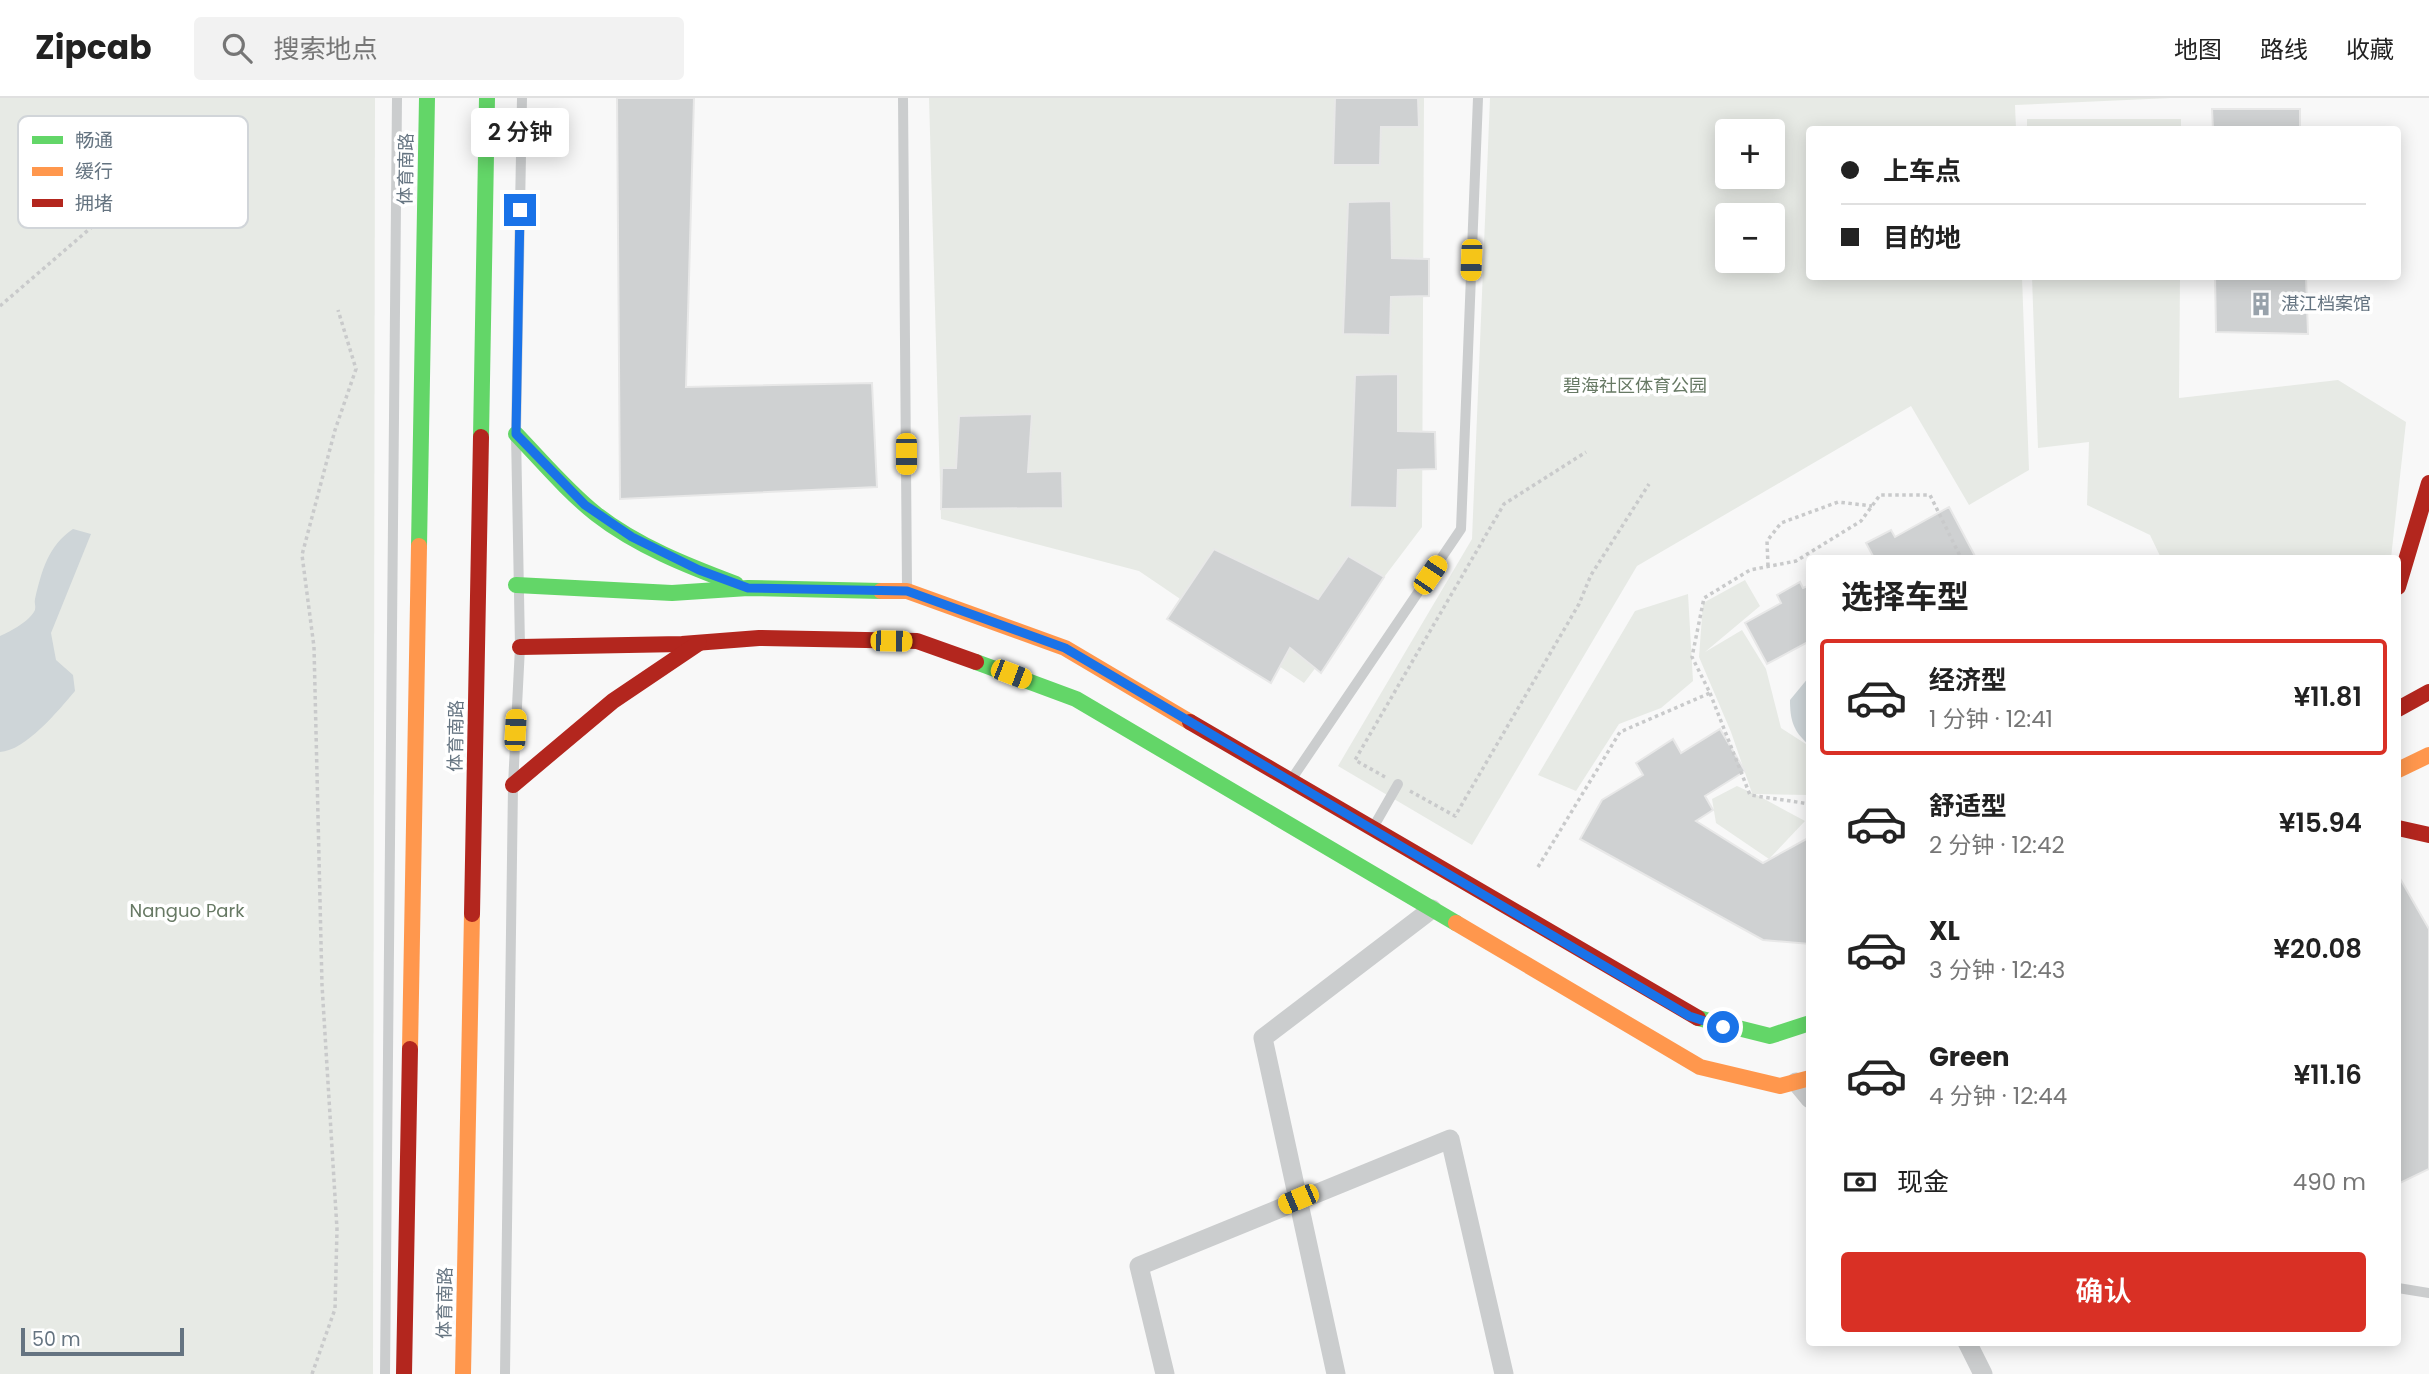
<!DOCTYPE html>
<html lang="zh">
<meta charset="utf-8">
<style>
body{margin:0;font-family:Poppins,"Noto Sans SC",sans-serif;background:#f2f2f2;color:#222;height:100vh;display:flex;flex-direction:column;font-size:26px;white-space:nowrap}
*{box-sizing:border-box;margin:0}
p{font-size:23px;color:#767676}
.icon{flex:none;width:38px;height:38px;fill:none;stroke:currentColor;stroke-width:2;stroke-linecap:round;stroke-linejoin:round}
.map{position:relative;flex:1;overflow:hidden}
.side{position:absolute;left:1806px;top:457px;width:595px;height:791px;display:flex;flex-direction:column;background:#fff;border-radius:7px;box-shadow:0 4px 18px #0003}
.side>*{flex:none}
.banner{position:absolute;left:1806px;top:28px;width:595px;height:154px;border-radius:7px;box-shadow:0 4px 18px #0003;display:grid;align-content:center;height:154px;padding:0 35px;background:#fff}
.controls{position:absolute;left:1715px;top:21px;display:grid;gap:14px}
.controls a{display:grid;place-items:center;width:70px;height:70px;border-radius:7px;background:#fff;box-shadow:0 4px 18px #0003;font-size:35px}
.scale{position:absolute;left:21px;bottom:18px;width:163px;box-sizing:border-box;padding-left:7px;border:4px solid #657481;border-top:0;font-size:19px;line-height:24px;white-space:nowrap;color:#657481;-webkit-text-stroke:5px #fff;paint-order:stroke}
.end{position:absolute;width:32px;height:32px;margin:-16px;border:9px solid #1a73e8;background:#fff;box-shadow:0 0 0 4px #fff}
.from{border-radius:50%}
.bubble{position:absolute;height:49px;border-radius:7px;background:#fff;box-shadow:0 4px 18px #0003;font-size:23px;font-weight:600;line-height:49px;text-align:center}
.car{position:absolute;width:21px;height:42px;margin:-21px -10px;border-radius:9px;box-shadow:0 0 5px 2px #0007;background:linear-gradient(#f5c518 24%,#345 0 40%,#f5c518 0 76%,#345 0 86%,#f5c518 0)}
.banner b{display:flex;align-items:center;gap:24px;height:66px;font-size:26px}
.banner b+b{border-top:2px solid #e0e0e0}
.banner i{width:18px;height:18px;background:#222}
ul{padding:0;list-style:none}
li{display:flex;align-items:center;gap:21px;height:116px;margin:0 14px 10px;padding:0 21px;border:4px solid transparent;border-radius:7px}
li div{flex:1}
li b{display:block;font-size:26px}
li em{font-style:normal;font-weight:600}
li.selected{border-color:#d93025}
li>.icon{width:63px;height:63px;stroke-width:1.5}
h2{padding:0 35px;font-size:32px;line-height:84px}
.pay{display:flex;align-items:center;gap:18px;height:77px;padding:0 35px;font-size:26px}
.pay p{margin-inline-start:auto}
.action{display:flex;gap:14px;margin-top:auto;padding:14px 35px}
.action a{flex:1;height:80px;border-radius:7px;background:#d93025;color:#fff;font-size:28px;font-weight:600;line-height:80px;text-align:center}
header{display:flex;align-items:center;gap:42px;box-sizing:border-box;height:98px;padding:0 35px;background:#fff;border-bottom:2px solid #e0e0e0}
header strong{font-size:33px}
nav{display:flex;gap:38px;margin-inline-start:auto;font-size:24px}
.search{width:490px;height:63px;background:#f2f2f2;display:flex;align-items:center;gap:18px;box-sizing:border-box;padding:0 24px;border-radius:7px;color:#767676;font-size:26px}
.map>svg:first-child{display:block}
.green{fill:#e7eae5;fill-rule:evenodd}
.water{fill:#ced5d8}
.building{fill:#cfd1d2;stroke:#e8e8e8;stroke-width:2}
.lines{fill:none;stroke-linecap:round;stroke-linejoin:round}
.path{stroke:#c9cacb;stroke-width:3.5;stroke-dasharray:3.5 3.5;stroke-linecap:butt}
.lane{stroke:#cbcdce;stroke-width:10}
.street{stroke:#cbcdce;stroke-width:19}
.fast{stroke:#63d668;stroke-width:16}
.slow{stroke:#ff974d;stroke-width:16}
.jam{stroke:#b3261e;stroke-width:16}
.route{stroke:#1a73e8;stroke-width:9}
.labels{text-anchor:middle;stroke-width:7;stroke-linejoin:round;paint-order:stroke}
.street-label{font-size:18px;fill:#657481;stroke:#fff}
.poi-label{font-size:18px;fill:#657481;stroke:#fff;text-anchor:start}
.park-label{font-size:18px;fill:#677964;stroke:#fff}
.key{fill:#fff;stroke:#d1d5d9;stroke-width:2}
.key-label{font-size:19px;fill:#657481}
</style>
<header>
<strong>Zipcab</strong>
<div class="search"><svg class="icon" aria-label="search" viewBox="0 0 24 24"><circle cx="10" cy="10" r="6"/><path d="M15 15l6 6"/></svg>搜索地点</div>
<nav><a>地图</a><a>路线</a><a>收藏</a></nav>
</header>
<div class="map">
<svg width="2429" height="1276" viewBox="0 0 2429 1276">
<rect width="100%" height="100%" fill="#f8f8f8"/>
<!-- green -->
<g class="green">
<polygon points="0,0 375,0 373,1276 0,1276"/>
<polygon points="929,0 1424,0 1422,429 1304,585 1139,473 941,421"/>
<path d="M1490,0H2171L2015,7L2016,31L1810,32V178L2022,179L2029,372L1969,407L1911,308L1637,468L1472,747L1338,668L1472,441ZM1727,33H1773V79H1727ZM1727,117H1773V163H1727Z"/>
<rect x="2027" y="21" width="154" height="10"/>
<polygon points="2032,179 2180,179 2179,300 2338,282 2406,324 2391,460 2161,460 2150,437 2087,407 2089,344 2038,350"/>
<polygon points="1745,482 1760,508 1705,554 1742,532 1766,571 1781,630 1809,648 1809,697 1755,696 1805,723 1769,761 1716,725 1712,701 1737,688 1752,695 1731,634 1699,559 1703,505"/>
<polygon points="1688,496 1693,583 1661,610 1619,626 1576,693 1538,677 1635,513"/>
</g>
<!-- water -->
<g class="water">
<path d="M73,431L91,436L51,535L56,562L73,577L75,593C59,612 25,653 0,654V538C11,533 30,523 35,512C36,508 34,504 35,501C42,472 48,448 73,431Z"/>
<path d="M1809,579V647C1793,633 1790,622 1790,602Z"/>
</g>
<!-- building -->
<g class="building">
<polygon points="617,0 694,0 686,289 872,285 877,389 620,401"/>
<polygon points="1335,0 1418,0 1419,29 1381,29 1380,67 1333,67"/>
<polygon points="2212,11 2300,11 2300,32 2213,32"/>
<polygon points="1391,103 1392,160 1429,161 1429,198 1391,199 1390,237 1343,236 1348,104"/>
<polygon points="2215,178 2306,178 2308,236 2216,234"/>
<polygon points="1398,276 1398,333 1435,334 1436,371 1398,372 1397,410 1350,409 1355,277"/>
<polygon points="1032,316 1028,374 1062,373 1063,410 941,411 942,370 956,370 959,318"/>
<polygon points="1949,409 1976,460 1874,460 1866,445 1891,432 1895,439"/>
<polygon points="1214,451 1318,501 1348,458 1384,479 1321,575 1290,550 1271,585 1167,521"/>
<polygon points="1800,484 1803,490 1810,487 1810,543 1767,566 1745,525 1781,505 1777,497"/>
<polygon points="1720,631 1745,673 1705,698 1713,712 1696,723 1763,765 1810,739 1810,846 1763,842 1580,741 1602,702 1643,677 1636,665 1673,641 1681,655"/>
<polygon points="2398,777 2429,831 2429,1071 2398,1086"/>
</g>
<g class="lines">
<!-- path -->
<g class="path">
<polyline points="0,208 165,66"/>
<polyline points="1768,468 1767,443 1781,425 1838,404 1872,408"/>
<polyline points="1710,595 1750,697 1810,706"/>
<polyline points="1385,679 1355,662 1504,406 1586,354"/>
<polyline points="1410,693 1455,718 1579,506 1591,477 1649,386"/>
<polyline points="1538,769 1620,634 1710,595 1692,559 1704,500 1750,472 1796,463 1861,423 1880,397 1930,397 1961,460"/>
<polyline points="312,1276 335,1211 337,1131 322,887 314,549 302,457 335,332 356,271 338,212"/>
</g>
<!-- lane -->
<g class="lane">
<polyline points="903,0 907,489"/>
<polyline points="1291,682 1461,431 1478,0"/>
<polyline points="1374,728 1398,686"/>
<polyline points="2398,1190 2429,1195"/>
<polyline points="385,1276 397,0"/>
<polyline points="505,1276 513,687 520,549 516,336 522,0"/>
</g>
<!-- street -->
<g class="street">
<polyline points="1796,984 1810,1001"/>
<polyline points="1967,1244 1983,1276"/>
<polyline points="1165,1276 1139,1168 1450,1041 1504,1276"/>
<polyline points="1336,1276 1263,940 1432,811"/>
</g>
<!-- fast -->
<g class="fast">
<path d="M516,336C542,363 567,393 596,416C637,448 688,468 736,486"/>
<polyline points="481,339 487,0"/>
<polyline points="419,448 427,0"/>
<polyline points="516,487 672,495 748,490 881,493"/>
<polyline points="976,564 1076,601 1456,825"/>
<polyline points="1698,920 1770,938 1810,925"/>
</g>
<!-- slow -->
<g class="slow">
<polyline points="881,493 907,493 1065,550 1190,624"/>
<polyline points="2398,672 2429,657"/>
<polyline points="1456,825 1700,969 1780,988 1810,980"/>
<polyline points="410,951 419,448"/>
<polyline points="463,1276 472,816"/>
</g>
<!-- jam -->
<g class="jam">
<polyline points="2398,489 2429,385"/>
<polyline points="520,549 682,546 759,540 917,543 976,564"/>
<polyline points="2398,611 2429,594"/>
<polyline points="1190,624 1698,920"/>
<polyline points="513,687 613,603 699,545"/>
<polyline points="2398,730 2429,737"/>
<polyline points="472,816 481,339"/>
<polyline points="404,1276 410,951"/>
</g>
</g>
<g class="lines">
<!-- route -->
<polyline class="route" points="520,112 516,336 585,407 632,439 699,472 748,490 907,493 1065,550 1689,918 1723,929"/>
</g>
<!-- icons -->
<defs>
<g id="building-bare" transform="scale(1.89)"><path d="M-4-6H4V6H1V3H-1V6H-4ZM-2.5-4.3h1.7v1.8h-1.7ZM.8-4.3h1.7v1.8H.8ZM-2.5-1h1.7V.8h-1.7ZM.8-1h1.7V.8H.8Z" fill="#98a2ab" stroke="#fff" stroke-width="2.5" paint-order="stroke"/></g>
</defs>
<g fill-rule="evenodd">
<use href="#building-bare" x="2261" y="206"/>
</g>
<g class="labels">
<!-- street labels -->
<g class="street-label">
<text transform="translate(406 71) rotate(-89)" y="6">体育南路</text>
<text transform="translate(456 638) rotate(-89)" y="6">体育南路</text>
<text transform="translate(445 1205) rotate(-89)" y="6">体育南路</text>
</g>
<!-- poi labels -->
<g class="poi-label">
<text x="2281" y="212">湛江档案馆</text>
</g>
<!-- park labels -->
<g class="park-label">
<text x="1635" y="294">碧海社区体育公园</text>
<text x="187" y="819">Nanguo Park</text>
</g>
</g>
<!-- legend -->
<rect x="18" y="18" width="230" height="112" rx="10" class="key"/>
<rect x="32" y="38" width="31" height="8" fill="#63d668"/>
<rect x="32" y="69" width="31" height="9" fill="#ff974d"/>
<rect x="32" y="101" width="31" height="8" fill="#b3261e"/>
<g class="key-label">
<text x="75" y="49">畅通</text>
<text x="75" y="80">缓行</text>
<text x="75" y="112">拥堵</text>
</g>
</svg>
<div class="controls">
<a>+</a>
<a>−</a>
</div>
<div class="scale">50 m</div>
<i class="end from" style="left:1723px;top:929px"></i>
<i class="end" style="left:520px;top:112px"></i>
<div class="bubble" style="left:471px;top:10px;width:98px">2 分钟</div>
<i class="car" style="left:1471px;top:162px;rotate:182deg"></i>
<i class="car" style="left:906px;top:356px;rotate:180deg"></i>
<i class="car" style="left:1430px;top:477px;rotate:34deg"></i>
<i class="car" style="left:891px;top:543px;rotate:91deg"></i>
<i class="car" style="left:1011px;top:576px;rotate:111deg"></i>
<i class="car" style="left:515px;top:632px;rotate:3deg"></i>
<i class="car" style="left:1298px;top:1101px;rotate:247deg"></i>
<div class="banner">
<b><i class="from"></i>上车点</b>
<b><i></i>目的地</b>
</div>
<section class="side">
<h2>选择车型</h2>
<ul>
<li class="selected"><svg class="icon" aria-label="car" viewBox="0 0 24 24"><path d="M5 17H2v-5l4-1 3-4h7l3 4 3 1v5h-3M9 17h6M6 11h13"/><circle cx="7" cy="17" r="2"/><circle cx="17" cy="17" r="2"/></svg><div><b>经济型</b><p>1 分钟 · 12:41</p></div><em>¥11.81</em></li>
<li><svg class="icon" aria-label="car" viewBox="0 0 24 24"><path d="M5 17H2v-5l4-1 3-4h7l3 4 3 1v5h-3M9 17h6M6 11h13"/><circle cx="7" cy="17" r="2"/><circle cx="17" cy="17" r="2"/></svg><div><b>舒适型</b><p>2 分钟 · 12:42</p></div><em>¥15.94</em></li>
<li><svg class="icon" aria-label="car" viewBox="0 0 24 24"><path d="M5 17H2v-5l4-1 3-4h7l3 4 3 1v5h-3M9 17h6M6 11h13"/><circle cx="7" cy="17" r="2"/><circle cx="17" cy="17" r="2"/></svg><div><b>XL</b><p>3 分钟 · 12:43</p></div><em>¥20.08</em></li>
<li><svg class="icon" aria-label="car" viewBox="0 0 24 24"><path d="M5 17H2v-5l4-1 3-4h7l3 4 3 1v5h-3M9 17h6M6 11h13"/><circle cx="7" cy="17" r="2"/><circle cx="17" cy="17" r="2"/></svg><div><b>Green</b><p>4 分钟 · 12:44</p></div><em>¥11.16</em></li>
</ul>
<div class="pay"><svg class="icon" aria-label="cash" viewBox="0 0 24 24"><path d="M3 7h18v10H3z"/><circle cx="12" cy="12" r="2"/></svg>现金<p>490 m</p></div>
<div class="action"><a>确认</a></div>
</section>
</div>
